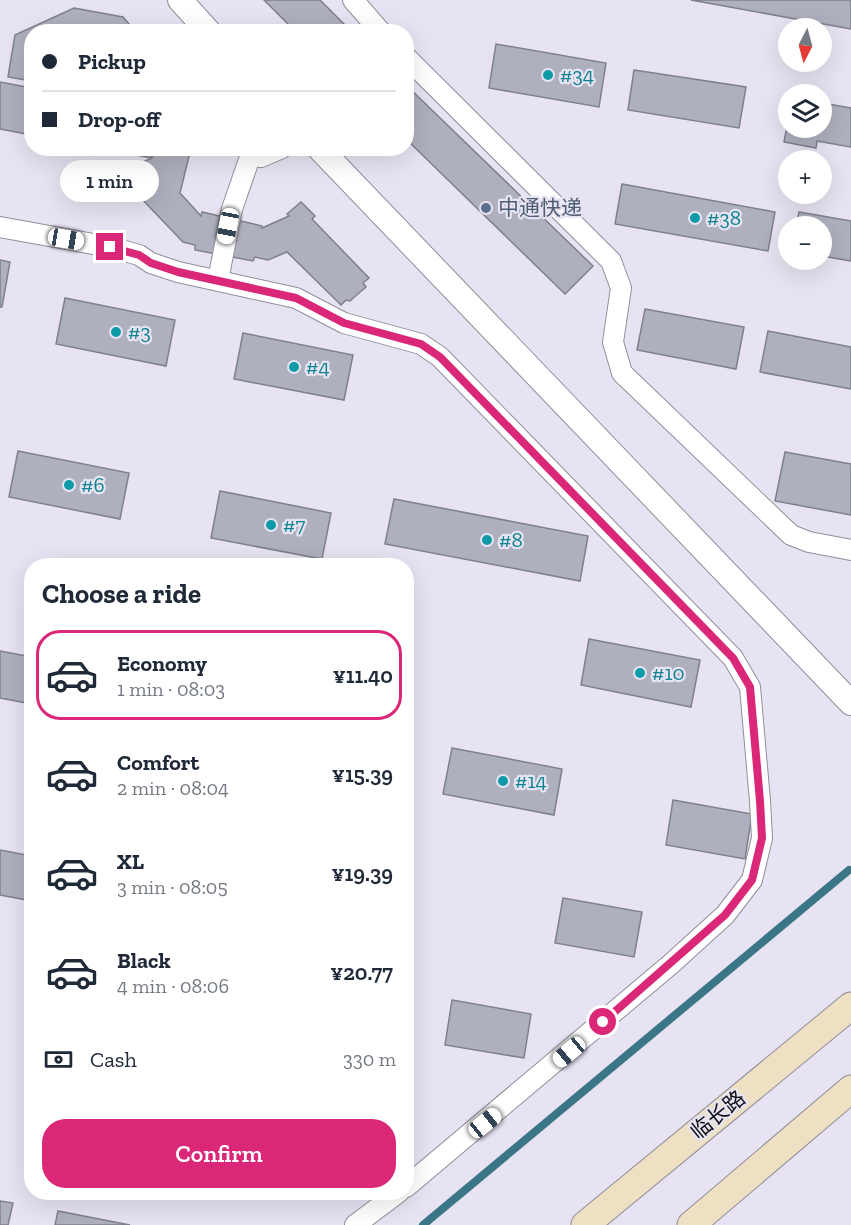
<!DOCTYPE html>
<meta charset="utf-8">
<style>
body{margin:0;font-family:"Zilla Slab","Noto Sans SC",serif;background:#f6f6f7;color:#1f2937;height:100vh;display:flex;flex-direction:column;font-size:22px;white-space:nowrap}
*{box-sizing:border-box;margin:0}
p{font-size:20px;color:#747a83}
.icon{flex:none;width:33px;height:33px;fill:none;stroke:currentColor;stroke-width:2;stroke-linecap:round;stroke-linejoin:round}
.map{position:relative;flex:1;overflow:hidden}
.sheet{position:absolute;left:24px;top:558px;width:390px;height:642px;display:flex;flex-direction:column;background:#fff;border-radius:24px;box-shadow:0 6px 24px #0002}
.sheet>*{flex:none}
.top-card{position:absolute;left:24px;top:24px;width:390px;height:132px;border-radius:24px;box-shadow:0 6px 24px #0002;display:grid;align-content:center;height:132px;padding:0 18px;background:#fff}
.needle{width:39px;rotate:186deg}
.tools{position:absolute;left:778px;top:18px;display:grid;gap:12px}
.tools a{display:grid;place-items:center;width:54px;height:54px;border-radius:50%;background:#fff;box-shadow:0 6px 24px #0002;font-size:30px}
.end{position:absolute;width:27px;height:27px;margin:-14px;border:8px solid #db2777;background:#fff;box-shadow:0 0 0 3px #fff}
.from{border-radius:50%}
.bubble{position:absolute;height:42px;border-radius:21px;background:#fff;box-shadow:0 6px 24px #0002;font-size:20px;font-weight:600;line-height:42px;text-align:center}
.car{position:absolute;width:18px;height:36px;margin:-18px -9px;border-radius:8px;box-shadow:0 0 4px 2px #0007;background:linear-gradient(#fff 24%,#345 0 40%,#fff 0 76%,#345 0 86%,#fff 0)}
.top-card b{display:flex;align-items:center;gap:21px;height:57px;font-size:22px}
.top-card b+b{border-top:2px solid #e0e1e3}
.top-card i{width:15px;height:15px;background:#1f2937}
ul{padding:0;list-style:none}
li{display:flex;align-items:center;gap:18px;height:90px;margin:0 12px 9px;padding:0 6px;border:3px solid transparent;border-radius:24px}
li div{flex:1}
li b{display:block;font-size:22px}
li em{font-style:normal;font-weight:600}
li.on{border-color:#db2777}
li>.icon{width:54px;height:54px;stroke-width:1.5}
h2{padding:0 18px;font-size:27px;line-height:72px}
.pay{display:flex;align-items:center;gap:15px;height:66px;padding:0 18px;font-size:22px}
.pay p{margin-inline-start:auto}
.cta{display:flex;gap:12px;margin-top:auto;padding:12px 18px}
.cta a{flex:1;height:69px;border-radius:24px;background:#db2777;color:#fff;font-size:24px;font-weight:600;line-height:69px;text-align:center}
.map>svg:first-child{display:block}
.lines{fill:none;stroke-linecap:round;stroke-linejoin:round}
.stream{stroke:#3a7686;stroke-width:8}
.building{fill:#afb0be;stroke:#7f808d;stroke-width:1.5}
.minor-casing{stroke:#918e9b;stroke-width:22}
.tertiary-casing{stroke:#918e9b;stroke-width:26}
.secondary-casing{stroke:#918e9b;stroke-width:29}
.minor{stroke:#fff;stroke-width:20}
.tertiary{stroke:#fff;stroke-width:24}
.secondary{stroke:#eee0c2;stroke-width:27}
.route{stroke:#db2777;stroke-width:8}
.culture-dot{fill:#0f9aa8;stroke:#e7e3f2;stroke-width:2}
.service-dot{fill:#5c6f8a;stroke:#e7e3f2;stroke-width:2}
.labels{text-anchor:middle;stroke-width:4.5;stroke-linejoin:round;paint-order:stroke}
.culture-label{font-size:21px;fill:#0d838f;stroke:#e7e3f2;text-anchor:start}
.service-label{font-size:21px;fill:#4e5e75;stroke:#e7e3f2;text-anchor:start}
.street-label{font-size:21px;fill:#0f0e13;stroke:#e7e3f2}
</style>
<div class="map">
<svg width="851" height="1225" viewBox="0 0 851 1225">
<rect width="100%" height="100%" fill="#e7e3f2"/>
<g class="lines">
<!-- stream -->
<polyline class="stream" points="423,1225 849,870"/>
</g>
<!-- building -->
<g class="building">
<polygon points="264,0 320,0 352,32 296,32"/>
<polygon points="691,0 851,0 851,29"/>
<polygon points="74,8 123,17 136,32 32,32 32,81 8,77 15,35"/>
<polygon points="496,44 606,63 599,107 489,88"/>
<polygon points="634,70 746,87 739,128 628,110"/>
<polygon points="0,82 32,88 32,135 0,129"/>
<polygon points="406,85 593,266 565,294 406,139"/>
<polygon points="822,103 851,108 851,147 817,141 816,148 784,142 789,115 789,128 822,128"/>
<polygon points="101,148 154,148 152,158"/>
<polygon points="154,148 191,148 180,193 201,216 202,212 262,226 262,228 289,216 287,214 301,202 315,216 312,219 369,278 363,283 366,287 350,301 346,300 341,305 287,252 268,260 255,257 253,261 195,250 195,245 183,242 139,196 145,161 152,158"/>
<polygon points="622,184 775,212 768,251 615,224"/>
<polygon points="799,212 851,221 851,261 822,256 822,226 796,226"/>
<polygon points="0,260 10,262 2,307 0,307"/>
<polygon points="65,298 175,320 166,366 56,344"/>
<polygon points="645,309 744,327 736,369 637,350"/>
<polygon points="768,331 851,347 851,389 760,372"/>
<polygon points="243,333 353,355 344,400 234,379"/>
<polygon points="18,451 129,473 120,519 9,497"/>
<polygon points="785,452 851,464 851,515 775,501"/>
<polygon points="220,491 331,513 322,559 211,538"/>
<polygon points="394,499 588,536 580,581 385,544"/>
<polygon points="589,639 700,660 691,707 581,685"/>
<polygon points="0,651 32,657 32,704 0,698"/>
<polygon points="452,748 562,769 554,815 443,794"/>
<polygon points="673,800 752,814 745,859 666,845"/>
<polygon points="0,850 32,856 32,901 0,895"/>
<polygon points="563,898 642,912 634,957 555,943"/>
<polygon points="452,1000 531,1014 524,1058 445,1045"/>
<polygon points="0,1201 13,1203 8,1225 0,1225"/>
<polygon points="58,1211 130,1225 55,1225"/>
</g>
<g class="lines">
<!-- minor casing -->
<g class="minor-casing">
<g id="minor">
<polyline points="353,0 381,32"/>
<polyline points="406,57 611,261 621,288 613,342 622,373 791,535 809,542 851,550"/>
<polyline points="251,148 261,157 282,148"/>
<polyline points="0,227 110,247 139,255 151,263 178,272 296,298 344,323 421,344 440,357 733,658 750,687 760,801 762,838 752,880 725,915 671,964 406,1187"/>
<polyline points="218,280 232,209 252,151"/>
<polyline points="355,1225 399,1192"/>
</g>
</g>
<!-- tertiary casing -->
<g class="tertiary-casing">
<g id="tertiary">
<polyline points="180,0 209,32"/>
<polyline points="319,148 851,703"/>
</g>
</g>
<!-- secondary casing -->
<g class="secondary-casing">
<g id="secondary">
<polyline points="585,1225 851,1006"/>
<polyline points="691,1225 851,1089"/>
</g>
</g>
<!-- minor -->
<use href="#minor" class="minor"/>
<!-- tertiary -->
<use href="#tertiary" class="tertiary"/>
<!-- secondary -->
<use href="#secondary" class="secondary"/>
</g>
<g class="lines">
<!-- route -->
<polyline class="route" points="110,247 139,255 151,263 178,272 296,298 344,323 421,344 440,357 733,658 750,687 760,801 762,838 752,880 725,915 603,1022"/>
</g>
<!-- markers -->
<g class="culture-dot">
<circle cx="548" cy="75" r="6"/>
<circle cx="695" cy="218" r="6"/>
<circle cx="116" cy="332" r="6"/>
<circle cx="294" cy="367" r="6"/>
<circle cx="69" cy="485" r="6"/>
<circle cx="271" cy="525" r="6"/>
<circle cx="487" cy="540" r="6"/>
<circle cx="640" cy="673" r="6"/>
<circle cx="503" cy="781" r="6"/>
</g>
<circle class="service-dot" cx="486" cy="208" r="6"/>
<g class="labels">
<!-- culture labels -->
<g class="culture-label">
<text x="560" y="82">#34</text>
<text x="707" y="225">#38</text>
<text x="128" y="339">#3</text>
<text x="306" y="374">#4</text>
<text x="81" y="492">#6</text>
<text x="283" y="532">#7</text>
<text x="499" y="547">#8</text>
<text x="652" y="680">#10</text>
<text x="515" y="788">#14</text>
</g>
<!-- service labels -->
<g class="service-label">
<text x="498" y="215">中通快递</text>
</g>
<!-- street labels -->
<g class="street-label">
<text transform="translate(718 1115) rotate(-39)" y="7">临长路</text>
</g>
</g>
</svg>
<div class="tools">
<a><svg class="needle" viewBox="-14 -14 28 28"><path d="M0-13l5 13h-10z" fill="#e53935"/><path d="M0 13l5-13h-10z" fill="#747a83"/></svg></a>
<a><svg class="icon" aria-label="layers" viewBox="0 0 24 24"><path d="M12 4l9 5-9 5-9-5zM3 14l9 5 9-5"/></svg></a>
<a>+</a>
<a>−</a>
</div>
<i class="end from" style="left:603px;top:1022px"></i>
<i class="end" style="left:110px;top:247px"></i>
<div class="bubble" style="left:60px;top:160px;width:99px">1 min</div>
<i class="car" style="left:228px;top:226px;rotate:191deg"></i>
<i class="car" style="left:66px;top:239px;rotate:100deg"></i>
<i class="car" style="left:569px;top:1052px;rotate:230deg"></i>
<i class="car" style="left:485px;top:1123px;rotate:51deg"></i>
<div class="top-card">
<b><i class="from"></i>Pickup</b>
<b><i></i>Drop-off</b>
</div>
<section class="sheet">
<h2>Choose a ride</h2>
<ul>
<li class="on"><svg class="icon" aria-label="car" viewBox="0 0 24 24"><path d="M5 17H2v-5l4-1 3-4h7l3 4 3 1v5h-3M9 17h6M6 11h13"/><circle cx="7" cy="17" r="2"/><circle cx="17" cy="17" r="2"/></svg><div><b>Economy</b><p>1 min · 08:03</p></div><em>¥11.40</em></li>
<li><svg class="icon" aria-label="car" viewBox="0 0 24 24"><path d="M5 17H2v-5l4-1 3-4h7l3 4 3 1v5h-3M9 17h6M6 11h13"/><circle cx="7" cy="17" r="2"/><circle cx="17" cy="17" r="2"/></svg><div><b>Comfort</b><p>2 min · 08:04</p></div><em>¥15.39</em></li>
<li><svg class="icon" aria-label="car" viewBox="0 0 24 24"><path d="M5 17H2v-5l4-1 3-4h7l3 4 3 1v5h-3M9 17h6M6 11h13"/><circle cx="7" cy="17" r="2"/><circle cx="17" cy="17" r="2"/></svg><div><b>XL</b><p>3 min · 08:05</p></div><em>¥19.39</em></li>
<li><svg class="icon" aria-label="car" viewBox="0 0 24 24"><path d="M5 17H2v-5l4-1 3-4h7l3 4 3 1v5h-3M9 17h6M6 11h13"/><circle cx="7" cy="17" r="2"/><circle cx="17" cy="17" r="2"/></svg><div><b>Black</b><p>4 min · 08:06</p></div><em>¥20.77</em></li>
</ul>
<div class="pay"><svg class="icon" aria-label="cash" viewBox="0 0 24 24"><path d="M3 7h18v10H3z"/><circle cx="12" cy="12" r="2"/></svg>Cash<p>330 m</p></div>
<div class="cta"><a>Confirm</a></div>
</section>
</div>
